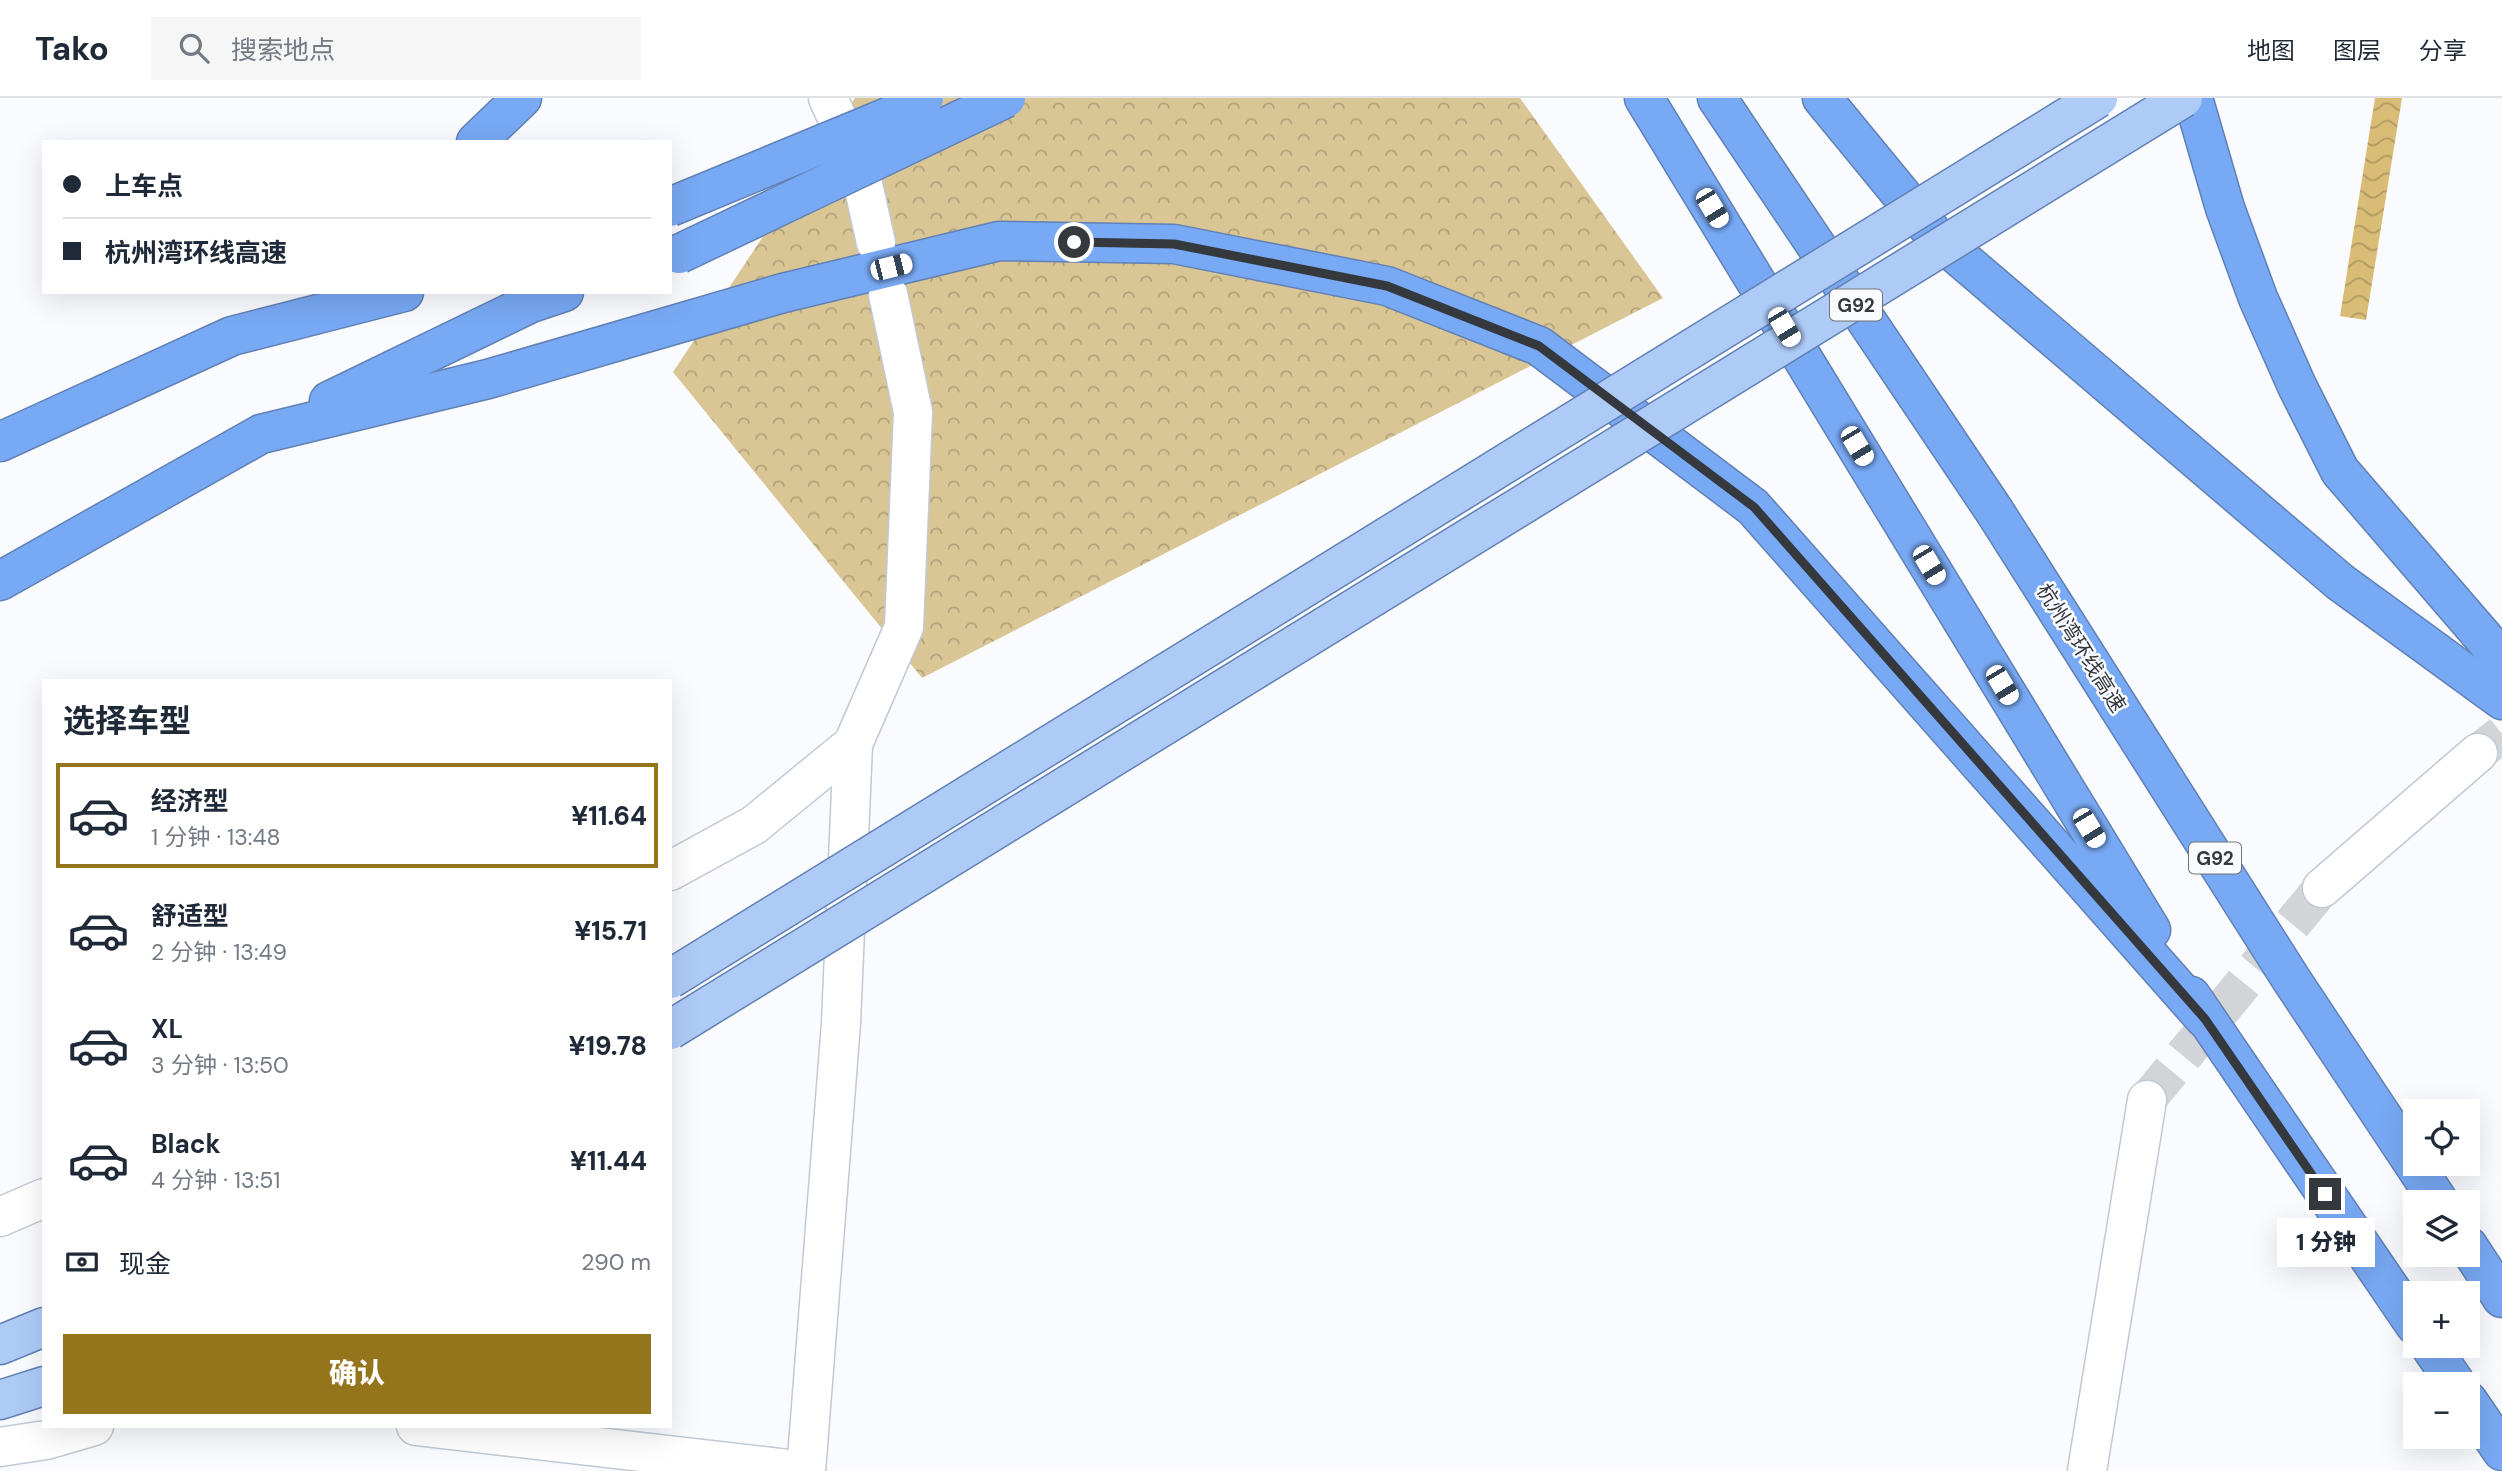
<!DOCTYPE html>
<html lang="zh">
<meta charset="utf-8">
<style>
body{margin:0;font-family:"DM Sans","Noto Sans SC",sans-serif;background:#f6f6f7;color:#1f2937;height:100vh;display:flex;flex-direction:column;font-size:26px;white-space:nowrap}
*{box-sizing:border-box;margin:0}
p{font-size:23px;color:#747a83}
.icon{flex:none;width:38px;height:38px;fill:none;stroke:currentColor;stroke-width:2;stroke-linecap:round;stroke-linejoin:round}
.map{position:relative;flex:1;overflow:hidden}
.drawer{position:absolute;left:42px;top:581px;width:630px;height:749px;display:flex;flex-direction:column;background:#fff;border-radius:0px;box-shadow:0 7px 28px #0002}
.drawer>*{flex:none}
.top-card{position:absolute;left:42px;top:42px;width:630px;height:154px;border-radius:0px;box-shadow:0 7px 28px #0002;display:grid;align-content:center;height:154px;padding:0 21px;background:#fff}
.tools{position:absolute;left:2403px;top:1001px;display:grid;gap:14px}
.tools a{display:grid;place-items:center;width:77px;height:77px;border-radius:0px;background:#fff;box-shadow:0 7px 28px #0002;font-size:35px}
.end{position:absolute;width:32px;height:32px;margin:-16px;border:9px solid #35383d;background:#fff;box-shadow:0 0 0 4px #fff}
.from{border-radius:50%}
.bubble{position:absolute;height:49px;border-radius:0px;background:#fff;box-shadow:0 7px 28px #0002;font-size:23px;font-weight:800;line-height:49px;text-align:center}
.car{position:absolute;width:21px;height:42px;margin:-21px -10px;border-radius:9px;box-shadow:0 0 5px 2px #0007;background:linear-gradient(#fff 24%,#345 0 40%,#fff 0 76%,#345 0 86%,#fff 0)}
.top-card b{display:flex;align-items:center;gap:24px;height:66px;font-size:26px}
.top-card b+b{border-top:2px solid #e0e1e3}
.top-card i{width:18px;height:18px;background:#1f2937}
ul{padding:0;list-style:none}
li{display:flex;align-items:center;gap:21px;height:105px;margin:0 14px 10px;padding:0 7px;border:4px solid transparent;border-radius:0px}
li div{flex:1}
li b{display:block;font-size:26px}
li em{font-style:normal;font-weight:800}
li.active{border-color:#94751c}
li>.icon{width:63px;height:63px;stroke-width:1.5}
h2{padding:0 21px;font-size:32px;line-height:84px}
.pay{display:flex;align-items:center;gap:18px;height:77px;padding:0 21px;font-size:26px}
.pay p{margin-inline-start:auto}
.cta{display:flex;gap:14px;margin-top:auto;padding:14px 21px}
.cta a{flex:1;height:80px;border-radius:0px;background:#94751c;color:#fff;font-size:28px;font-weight:800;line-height:80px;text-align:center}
header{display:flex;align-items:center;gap:42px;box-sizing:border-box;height:98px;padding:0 35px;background:#fff;border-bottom:2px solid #e0e1e3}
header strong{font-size:33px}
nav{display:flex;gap:38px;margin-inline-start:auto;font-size:24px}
.search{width:490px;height:63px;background:#f6f6f7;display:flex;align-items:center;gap:18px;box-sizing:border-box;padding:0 24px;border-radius:0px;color:#747a83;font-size:26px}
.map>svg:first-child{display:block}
.forest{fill:url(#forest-crowns)}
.water{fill:url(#water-waves)}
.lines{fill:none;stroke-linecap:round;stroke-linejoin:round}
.minor-tunnel{stroke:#d3d4d7;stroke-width:38;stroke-dasharray:38 19;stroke-linecap:butt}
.minor-casing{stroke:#c0c9d5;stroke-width:41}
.major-casing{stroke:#6181b4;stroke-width:41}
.highway-casing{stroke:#6181b4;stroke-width:41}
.minor{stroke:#fff;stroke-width:38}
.major{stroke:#aecbf8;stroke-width:38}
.highway{stroke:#78a9f4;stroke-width:38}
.major-bridge-casing{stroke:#6181b4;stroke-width:41;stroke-linecap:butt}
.highway-bridge-casing{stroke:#6181b4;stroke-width:41;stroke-linecap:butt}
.major-bridge{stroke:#aecbf8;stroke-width:38}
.highway-bridge{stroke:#78a9f4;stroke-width:38}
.route{stroke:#35383d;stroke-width:9}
.labels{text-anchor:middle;stroke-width:5;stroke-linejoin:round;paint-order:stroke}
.shield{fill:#fafbfe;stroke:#707277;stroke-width:2}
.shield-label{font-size:19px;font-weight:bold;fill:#35383d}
.street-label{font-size:21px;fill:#35383d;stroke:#fafbfe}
</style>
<header>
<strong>Tako</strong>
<div class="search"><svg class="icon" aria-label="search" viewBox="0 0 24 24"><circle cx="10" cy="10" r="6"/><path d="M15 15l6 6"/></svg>搜索地点</div>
<nav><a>地图</a><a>图层</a><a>分享</a></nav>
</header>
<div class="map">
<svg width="2502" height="1373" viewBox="0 0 2502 1373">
<defs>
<pattern id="forest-crowns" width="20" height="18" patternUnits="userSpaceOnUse" patternTransform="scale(1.75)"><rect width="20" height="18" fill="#dac695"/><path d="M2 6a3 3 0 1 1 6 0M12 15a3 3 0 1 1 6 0" fill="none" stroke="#b2a27b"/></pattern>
<pattern id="water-waves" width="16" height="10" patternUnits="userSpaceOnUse" patternTransform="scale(1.75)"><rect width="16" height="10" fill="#d9bc76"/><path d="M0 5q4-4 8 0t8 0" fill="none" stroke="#b19a62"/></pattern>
</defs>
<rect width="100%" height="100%" fill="#fafbfe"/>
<!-- forest -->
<polygon class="forest" points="855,0 1520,0 1663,200 922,580 673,274"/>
<!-- water -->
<polygon class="water" points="2375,0 2402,0 2366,222 2340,218"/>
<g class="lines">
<!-- minor-tunnel -->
<g class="minor-tunnel">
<polyline points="2478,655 2502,636"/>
<polyline points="2147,1002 2322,790"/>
</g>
<!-- minor casing -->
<g class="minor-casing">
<g id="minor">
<polyline points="828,0 859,68 876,145"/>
<polyline points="670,773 754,727 853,646 904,529 913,314 888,196"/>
<polyline points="2322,790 2478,655"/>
<polyline points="0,1119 44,1100"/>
<polyline points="416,1328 806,1373"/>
<polyline points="0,1349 46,1342 94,1328"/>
<polyline points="806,1373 841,925 853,646"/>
<polyline points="2087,1373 2147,1002"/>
</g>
</g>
<!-- major casing -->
<g class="major-casing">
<g id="major">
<polyline points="0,1247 44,1229"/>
<polyline points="0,1302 44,1288"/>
</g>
</g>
<!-- highway casing -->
<g class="highway-casing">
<g id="highway">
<polyline points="1644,0 2151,832"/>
<polyline points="1717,0 1995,414 2291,881 2439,1104"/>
<polyline points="1822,0 1937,140 2340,484 2502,602"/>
<polyline points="2193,0 2225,110 2258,200 2297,288 2340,373 2502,561"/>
<polyline points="476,44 522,0"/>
<polyline points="329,303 531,205 564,194"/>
<polyline points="0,344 232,238 404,194"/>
<polyline points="0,483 261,336 488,281 783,195 999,143 1174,146 1387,188 1539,248 1753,409 2205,921"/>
<polyline points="2191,898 2415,1227"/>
<polyline points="2468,1148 2502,1200"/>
<polyline points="2430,1248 2456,1286"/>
<polyline points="2468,1303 2502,1353"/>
</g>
</g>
<!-- minor -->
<use href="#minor" class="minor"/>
<!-- major -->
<use href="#major" class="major"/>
<!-- highway -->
<use href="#highway" class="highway"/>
<!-- major-bridge casing -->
<g class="major-bridge-casing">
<g id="major-bridge">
<polyline points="670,881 2098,0"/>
<polyline points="670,932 2183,0"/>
</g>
</g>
<!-- highway-bridge casing -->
<g class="highway-bridge-casing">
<g id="highway-bridge">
<polyline points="670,109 888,19 924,0"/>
<polyline points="679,156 1006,0"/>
</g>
</g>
<!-- major-bridge -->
<use href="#major-bridge" class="major-bridge"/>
<!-- highway-bridge -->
<use href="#highway-bridge" class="highway-bridge"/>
</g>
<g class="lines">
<!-- route -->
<polyline class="route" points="1074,144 1174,146 1387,188 1539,248 1754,409 2205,921 2325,1096"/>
</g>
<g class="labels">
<!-- shield labels -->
<g class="shield">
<rect x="1830" y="191.5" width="52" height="31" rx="5"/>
<rect x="2189" y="744.5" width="52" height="31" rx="5"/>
</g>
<g class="shield-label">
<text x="1856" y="214">G92</text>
<text x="2215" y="767">G92</text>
</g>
<!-- street labels -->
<g class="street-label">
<text transform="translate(2081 550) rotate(58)" y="7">杭州湾环线高速</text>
</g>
</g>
</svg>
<div class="tools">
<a><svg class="icon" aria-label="locate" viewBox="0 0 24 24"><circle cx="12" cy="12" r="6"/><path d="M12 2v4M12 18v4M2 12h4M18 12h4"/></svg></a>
<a><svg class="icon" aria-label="layers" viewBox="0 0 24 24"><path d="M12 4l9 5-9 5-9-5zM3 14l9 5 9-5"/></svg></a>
<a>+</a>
<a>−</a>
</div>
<i class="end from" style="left:1074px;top:144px"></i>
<i class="end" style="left:2325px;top:1096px"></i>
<div class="bubble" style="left:2277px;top:1120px;width:98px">1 分钟</div>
<i class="car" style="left:1712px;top:110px;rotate:149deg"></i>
<i class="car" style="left:891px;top:169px;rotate:76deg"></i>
<i class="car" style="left:1784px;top:229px;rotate:149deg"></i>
<i class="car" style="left:1857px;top:348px;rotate:149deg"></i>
<i class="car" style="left:1929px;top:467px;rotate:149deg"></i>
<i class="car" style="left:2002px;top:587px;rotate:149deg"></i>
<i class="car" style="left:2089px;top:730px;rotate:149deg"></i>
<div class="top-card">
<b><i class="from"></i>上车点</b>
<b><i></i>杭州湾环线高速</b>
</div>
<section class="drawer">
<h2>选择车型</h2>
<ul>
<li class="active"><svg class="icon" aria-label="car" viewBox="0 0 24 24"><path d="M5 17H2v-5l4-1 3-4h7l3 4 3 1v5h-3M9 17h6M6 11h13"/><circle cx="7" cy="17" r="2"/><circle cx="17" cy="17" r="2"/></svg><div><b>经济型</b><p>1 分钟 · 13:48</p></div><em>¥11.64</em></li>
<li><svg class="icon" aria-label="car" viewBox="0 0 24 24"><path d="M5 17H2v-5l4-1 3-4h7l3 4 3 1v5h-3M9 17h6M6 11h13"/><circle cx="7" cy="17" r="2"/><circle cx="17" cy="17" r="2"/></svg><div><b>舒适型</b><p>2 分钟 · 13:49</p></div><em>¥15.71</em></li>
<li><svg class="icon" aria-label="car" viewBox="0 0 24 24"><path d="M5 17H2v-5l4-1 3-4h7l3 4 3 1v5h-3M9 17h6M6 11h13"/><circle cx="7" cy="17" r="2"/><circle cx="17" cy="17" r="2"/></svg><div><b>XL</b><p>3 分钟 · 13:50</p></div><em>¥19.78</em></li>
<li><svg class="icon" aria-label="car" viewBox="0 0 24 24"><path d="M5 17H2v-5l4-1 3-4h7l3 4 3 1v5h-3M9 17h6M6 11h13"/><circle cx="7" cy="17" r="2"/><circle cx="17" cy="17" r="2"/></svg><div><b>Black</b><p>4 分钟 · 13:51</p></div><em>¥11.44</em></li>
</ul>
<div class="pay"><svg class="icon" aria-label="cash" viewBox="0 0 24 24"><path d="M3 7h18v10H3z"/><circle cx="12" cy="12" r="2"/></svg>现金<p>290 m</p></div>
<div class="cta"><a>确认</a></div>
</section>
</div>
